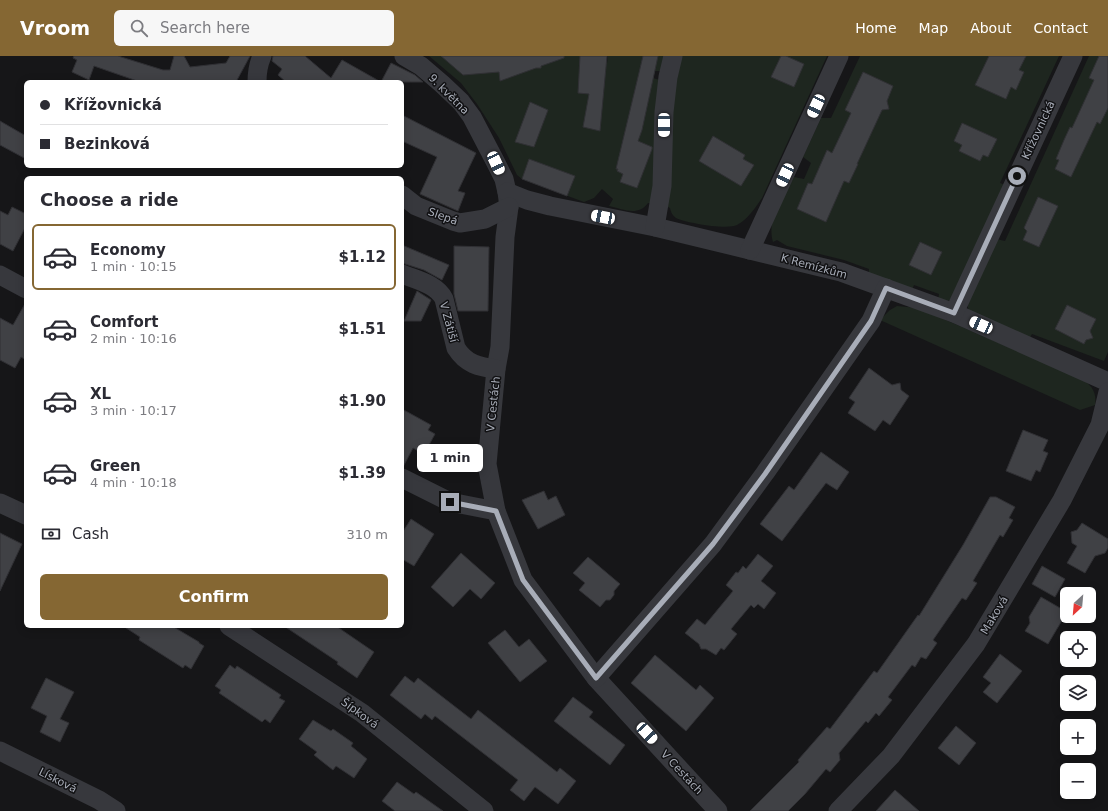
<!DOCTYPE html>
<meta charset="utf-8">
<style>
body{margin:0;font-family:"DejaVu Sans",sans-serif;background:#f7f7f7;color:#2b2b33;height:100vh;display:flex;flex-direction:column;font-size:15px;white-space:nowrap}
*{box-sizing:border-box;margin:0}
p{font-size:13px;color:#7c7c81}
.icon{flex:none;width:22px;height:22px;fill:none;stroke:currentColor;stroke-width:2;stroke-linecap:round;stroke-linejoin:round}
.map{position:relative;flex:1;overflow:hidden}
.sheet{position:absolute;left:24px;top:120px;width:380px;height:452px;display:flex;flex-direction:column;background:#fff;border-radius:6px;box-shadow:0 2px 10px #0003}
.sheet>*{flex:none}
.hud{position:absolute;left:24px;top:24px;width:380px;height:88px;border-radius:6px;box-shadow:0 2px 10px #0003;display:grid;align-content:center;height:88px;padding:0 16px;background:#fff}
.needle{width:26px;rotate:206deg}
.fabs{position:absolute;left:1060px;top:531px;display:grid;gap:8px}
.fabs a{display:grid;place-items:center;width:36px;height:36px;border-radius:6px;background:#fff;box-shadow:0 2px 10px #0003;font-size:20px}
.end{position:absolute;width:18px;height:18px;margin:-9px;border:5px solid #a8adb8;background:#111;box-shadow:0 0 0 2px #111}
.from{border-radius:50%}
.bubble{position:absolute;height:28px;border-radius:6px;background:#fff;box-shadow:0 2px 10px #0003;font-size:13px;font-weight:700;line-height:28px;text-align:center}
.car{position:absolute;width:12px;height:24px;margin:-12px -6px;border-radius:5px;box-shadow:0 0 3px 1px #0007;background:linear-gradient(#fff 24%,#345 0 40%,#fff 0 76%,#345 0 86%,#fff 0)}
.hud b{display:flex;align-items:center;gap:14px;height:38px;font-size:15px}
.hud b+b{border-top:1px solid #e1e1e2}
.hud i{width:10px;height:10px;background:#2b2b33}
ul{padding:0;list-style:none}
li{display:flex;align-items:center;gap:12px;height:66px;margin:0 8px 6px;padding:0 8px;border:2px solid transparent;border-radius:6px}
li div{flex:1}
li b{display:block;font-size:15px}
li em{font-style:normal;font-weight:700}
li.active{border-color:#856733}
li>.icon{width:36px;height:36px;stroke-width:1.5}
h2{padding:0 16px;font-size:18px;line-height:48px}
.pay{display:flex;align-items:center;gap:10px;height:44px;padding:0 16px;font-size:15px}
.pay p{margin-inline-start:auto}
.primary-button{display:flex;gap:8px;margin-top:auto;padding:8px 16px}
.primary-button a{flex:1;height:46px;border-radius:6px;background:#856733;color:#fff;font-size:16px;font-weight:700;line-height:46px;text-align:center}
header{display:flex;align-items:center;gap:24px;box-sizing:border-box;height:56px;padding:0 20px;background:#856733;color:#fff}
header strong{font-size:19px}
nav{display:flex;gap:22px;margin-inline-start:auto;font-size:14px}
.search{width:280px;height:36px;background:#f7f7f7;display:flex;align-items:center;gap:10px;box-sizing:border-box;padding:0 14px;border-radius:6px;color:#7c7c81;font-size:15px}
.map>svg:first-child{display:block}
.green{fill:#1e261f}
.building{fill:#404145;stroke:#303034}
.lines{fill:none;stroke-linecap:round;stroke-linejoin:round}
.minor{stroke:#37383d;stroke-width:19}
.route{stroke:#a8adb8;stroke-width:5}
.labels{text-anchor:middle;stroke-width:3;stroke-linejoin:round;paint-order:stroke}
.street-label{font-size:11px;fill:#a8adb8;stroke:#111113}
</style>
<header>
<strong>Vroom</strong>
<div class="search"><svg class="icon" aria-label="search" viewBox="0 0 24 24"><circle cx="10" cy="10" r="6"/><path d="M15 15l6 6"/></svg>Search here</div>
<nav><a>Home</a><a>Map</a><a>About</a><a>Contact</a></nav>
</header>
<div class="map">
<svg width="1108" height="755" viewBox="0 0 1108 755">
<rect width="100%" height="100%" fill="#161618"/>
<!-- green -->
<g class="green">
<path d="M429,0H604L603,6L607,7L608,0H668L662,15H655L653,22L660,24L652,147H648C638,161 623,153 609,150L613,143L602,133L594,142L584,146L522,123L517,119L499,82L477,48L461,27Z"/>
<path d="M678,0H827L762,142C756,151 747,164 737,169C727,174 686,167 676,162C672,159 671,156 670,152L666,150L669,96Z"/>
<path d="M860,0H1059L1000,127L1005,129L950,244L948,245L938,244L939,238L914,229L912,234L869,219V213L844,204L787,190L777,184L773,186C766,163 784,141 794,121L804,123L811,107L803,101L821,62H831Z"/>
<polygon points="1089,0 1108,0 1108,296 1104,305 1032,278 1029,283 971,258 968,252 968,248 996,183 1005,185"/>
<path d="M897,250L918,252L1080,322C1091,329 1097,335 1095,349L1080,354L880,264L890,254Z"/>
</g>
<!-- building -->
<g class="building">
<polygon points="74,0 118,0 163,14 170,14 174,0 184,0 190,11 226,7 230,0 250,0 236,26 140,26 94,10 89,24 72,16 77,4 73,2"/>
<polygon points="273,0 305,0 331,22 342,4 381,26 391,7 415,19 423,26 286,26 278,19 282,13 272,5"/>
<polygon points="441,0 564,0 564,2 541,10 541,12 536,12 500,25 499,16 463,19"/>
<polygon points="580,0 607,0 600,75 583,71 589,38 578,37"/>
<polygon points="643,0 658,0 642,74 638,85 652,91 652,93 637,132 620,126 623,118 617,115 618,113 616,113"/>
<polygon points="781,0 786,0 804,8 794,31 771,21"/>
<polygon points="989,0 1026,0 1019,14 1024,16 1016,34 1011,31 1006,43 975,29"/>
<polygon points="1099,0 1108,0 1108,52 1100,68 1097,66 1071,121 1055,113 1059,104 1056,103 1064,84 1070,71 1072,72 1094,24 1089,22"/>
<polygon points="863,16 893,30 887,45 889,53 882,54 857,108 858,108 849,127 844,125 826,166 797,153 808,127 812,128 827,94 832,97 851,57 845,54"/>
<polygon points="530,46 548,54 534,91 515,86"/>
<polygon points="402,59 476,97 458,135 465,137 458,155 420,138 437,101 402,85"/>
<polygon points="0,65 26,80 26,103 0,89"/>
<polygon points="962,67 997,83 988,101 983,99 980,105 959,95 962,89 954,85"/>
<polygon points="713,80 745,99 743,103 754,109 741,130 699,105"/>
<polygon points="529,103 575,120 567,140 522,123"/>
<polygon points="1038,141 1058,150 1039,191 1023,184 1027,175 1024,172"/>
<polygon points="12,151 26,158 26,170 13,195 0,188 0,155 8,159"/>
<polygon points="920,186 942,196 931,219 909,209"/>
<polygon points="402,189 449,209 442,224 424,214 402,207"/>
<polygon points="454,190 489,191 488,255 458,255 454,238"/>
<polygon points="417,235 431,244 421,265 404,265"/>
<polygon points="26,246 26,304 21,301 15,312 0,304 0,262 13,269"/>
<polygon points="1067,249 1096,263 1090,275 1093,282 1086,284 1084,288 1055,273"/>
<polygon points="869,312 892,329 900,327 901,334 909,340 890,369 883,364 875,375 848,357 855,346 849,342"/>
<polygon points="402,353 431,369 428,374 435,378 424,398 413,392 403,411 402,411"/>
<polygon points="1023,374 1048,384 1043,395 1048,397 1040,416 1036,414 1031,425 1006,415"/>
<polygon points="821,396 849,416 837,434 826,427 782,485 760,468 789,430 794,434"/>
<polygon points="544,435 548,444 556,440 565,459 538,473 522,444"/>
<polygon points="990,441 996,441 1015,451 1009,462 1013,464 1003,481 1000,479 973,525 977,527 966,544 962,542 933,584 937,587 926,603 921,601 915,611 912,609 888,641 892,644 879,660 876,657 868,667 866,665 839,697 840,704 830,716 826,713 805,738 788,755 750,755 799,706 798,704 827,671 830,673 874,615 877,617 918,559 919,560 963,489"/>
<polygon points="411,463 434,478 414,510 402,503 402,477"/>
<polygon points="1082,467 1108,483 1108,492 1105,497 1095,500 1085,517 1067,507 1077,490 1072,487 1071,476 1077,474"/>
<polygon points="0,477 22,488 0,535"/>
<polygon points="461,497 495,527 481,543 470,533 453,551 431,531"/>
<polygon points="758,498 773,510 761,525 776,537 764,553 758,548 754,552 751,549 731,573 737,578 724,594 721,592 716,599 706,593 701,593 699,588 685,577 697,563 705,569 733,535 726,529 736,516 738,517 743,510 746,513"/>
<polygon points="588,501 620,528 614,535 614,539 610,544 606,544 600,551 579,534 585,527 573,517"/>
<polygon points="1042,510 1065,523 1055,541 1032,528"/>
<polygon points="1041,541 1067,556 1048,588 1025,575 1030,567 1029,561"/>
<polygon points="123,570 172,570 199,586 199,587 204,590 191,613 185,609 183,612 139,584 140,581"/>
<polygon points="284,570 336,570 374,596 357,622 337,608 338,606"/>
<polygon points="505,574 519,591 529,583 547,605 520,626 488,587"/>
<polygon points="1000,598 1022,615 997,647 983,636 991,627 983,621"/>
<polygon points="655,599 696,634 700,629 714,642 686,675 631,627"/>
<polygon points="230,609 235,613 237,610 281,639 279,642 285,645 270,667 265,663 262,666 219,637 221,634 215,630"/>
<polygon points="405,620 414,627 418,622 471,663 478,654 557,716 560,712 576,725 558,748 535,731 524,745 510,734 518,724 435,660 432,664 425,658 421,663 390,639"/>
<polygon points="46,622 74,636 60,663 69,667 60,686 40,676 47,660 31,652"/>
<polygon points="573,641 593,656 589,661 625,689 610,709 554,665"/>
<polygon points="313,664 331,675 333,673 353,687 351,690 367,703 354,722 336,710 333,714 324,707 314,699 317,696 299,683"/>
<polygon points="956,670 976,687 959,709 938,692"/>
<polygon points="397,726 414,738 416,736 443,755 395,755 382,745"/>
<polygon points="895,734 919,755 876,755"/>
</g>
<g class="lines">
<!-- minor -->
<g class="minor">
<polyline points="404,0 421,10 442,28 461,46 472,61 496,107 504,123 507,136 509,151 505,181 500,291 496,313 487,408 496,455 523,524 596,622 718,755"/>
<path d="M257,26C257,16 258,9 262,0"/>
<polyline points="507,136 527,144 550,150 655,171 841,216 954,257 1108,326"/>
<polyline points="402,139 416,150 453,165 460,167 485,163 509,151"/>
<polyline points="655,171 662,130 664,56 668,21 673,0"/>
<polyline points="750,194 839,0"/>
<path d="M402,218C416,224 437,228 444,243L456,292C466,308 479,311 496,313"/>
<polyline points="0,219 26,233"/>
<polyline points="954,257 1073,0"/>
<polyline points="402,422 450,446 496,455"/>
<polyline points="0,447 26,459"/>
<polyline points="229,570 362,657 484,755"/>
<polyline points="596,622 713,488 765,417 871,265 886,232"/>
<polyline points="0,695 99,744 116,755"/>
<polyline points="838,755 891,700 976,588 1062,444 1100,369 1108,336"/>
</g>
</g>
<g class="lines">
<!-- route -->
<polyline class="route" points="450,446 496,455 523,524 596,622 713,488 765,418 871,265 886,232 954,257 1017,120"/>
</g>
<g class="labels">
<!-- street labels -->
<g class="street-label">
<text transform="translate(449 38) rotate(45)" y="4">9. května</text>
<text transform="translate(1038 74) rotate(-65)" y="4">Křížovnická</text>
<text transform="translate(443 160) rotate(20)" y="4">Slepá</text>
<text transform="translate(814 210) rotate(15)" y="4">K Remízkům</text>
<text transform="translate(449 266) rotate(75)" y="4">V Zátiší</text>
<text transform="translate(493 348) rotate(-84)" y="4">V Cestách</text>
<text transform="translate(994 559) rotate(-59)" y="4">Maková</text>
<text transform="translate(360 657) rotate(36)" y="4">Šípková</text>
<text transform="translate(682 716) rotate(47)" y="4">V Cestách</text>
<text transform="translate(58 724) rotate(27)" y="4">Lísková</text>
</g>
</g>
</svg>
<div class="fabs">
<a><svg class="needle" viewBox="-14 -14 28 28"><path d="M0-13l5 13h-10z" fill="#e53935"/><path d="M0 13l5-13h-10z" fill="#7c7c81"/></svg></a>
<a><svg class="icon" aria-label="locate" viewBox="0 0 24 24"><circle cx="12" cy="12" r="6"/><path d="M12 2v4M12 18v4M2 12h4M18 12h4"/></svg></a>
<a><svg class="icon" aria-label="layers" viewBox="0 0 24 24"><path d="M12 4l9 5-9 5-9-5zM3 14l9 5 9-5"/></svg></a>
<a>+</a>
<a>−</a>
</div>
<i class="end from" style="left:1017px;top:120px"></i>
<i class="end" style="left:450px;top:446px"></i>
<div class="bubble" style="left:417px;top:388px;width:66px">1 min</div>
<i class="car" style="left:816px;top:50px;rotate:205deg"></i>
<i class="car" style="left:664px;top:69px;rotate:180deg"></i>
<i class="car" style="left:496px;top:107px;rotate:155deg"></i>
<i class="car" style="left:785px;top:119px;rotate:205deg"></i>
<i class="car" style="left:603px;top:161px;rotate:281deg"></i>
<i class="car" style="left:981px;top:269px;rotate:294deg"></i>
<i class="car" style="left:647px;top:677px;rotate:137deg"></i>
<div class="hud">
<b><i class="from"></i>Křížovnická</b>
<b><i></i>Bezinková</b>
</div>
<section class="sheet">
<h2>Choose a ride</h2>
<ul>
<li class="active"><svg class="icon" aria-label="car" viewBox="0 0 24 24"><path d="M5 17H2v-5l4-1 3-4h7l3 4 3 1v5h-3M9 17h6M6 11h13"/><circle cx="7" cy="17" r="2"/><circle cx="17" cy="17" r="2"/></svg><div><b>Economy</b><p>1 min · 10:15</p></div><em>$1.12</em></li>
<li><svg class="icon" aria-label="car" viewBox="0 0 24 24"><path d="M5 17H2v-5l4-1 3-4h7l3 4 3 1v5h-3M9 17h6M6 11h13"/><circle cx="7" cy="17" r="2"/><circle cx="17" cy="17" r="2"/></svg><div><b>Comfort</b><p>2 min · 10:16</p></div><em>$1.51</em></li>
<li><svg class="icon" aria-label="car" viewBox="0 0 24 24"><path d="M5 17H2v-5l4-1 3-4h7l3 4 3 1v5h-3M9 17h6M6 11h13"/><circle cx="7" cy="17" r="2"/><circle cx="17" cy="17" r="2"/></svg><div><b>XL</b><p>3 min · 10:17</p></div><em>$1.90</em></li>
<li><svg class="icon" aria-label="car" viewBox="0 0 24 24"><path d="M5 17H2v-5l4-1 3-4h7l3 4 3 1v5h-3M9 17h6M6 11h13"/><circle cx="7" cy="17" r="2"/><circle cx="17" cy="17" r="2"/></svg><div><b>Green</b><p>4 min · 10:18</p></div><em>$1.39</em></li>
</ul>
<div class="pay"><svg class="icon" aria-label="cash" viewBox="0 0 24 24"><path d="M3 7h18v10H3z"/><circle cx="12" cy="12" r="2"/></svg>Cash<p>310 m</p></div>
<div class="primary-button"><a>Confirm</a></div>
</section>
</div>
